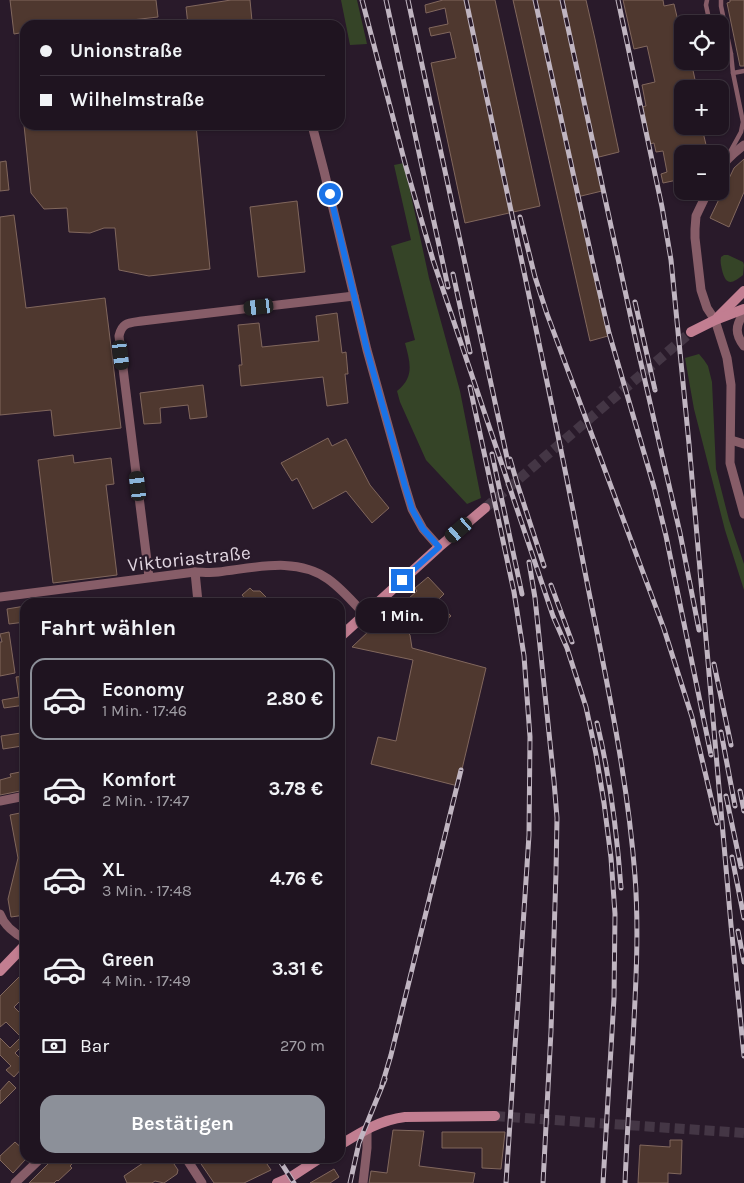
<!DOCTYPE html>
<html lang="de">
<meta charset="utf-8">
<style>
body{margin:0;font-family:Karla,sans-serif;background:#2c212d;color:#f1f3f6;height:100vh;display:flex;flex-direction:column;font-size:19px;white-space:nowrap}
*{box-sizing:border-box;margin:0}
p{font-size:16px;color:#a19ea5}
.icon{flex:none;width:28px;height:28px;fill:none;stroke:currentColor;stroke-width:2;stroke-linecap:round;stroke-linejoin:round}
.map{position:relative;flex:1;overflow:hidden}
.side{position:absolute;left:20px;top:598px;width:325px;height:565px;display:flex;flex-direction:column;background:#1f1420;border-radius:15px;box-shadow:0 1px 4px #0004,0 0 0 1px #3c333e}
.side>*{flex:none}
.top-card{position:absolute;left:20px;top:20px;width:325px;height:110px;border-radius:15px;box-shadow:0 1px 4px #0004,0 0 0 1px #3c333e;display:grid;align-content:center;height:110px;padding:0 20px;background:#1f1420}
.tools{position:absolute;left:674px;top:15px;display:grid;gap:10px}
.tools a{display:grid;place-items:center;width:55px;height:55px;border-radius:10px;background:#1f1420;box-shadow:0 1px 4px #0004,0 0 0 1px #3c333e;font-size:25px}
.end{position:absolute;width:22px;height:22px;margin:-11px;border:6px solid #1a73e8;background:#fff;box-shadow:0 0 0 2px #fff}
.from{border-radius:50%}
.bubble{position:absolute;height:35px;border-radius:15px;background:#1f1420;box-shadow:0 1px 4px #0004,0 0 0 1px #3c333e;font-size:16px;font-weight:700;line-height:35px;text-align:center}
.car{position:absolute;width:15px;height:30px;margin:-15px -8px;border-radius:6px;box-shadow:0 0 4px 1px #0007;background:linear-gradient(#222 24%,#8ab4d8 0 40%,#222 0 76%,#8ab4d8 0 86%,#222 0)}
.top-card b{display:flex;align-items:center;gap:18px;height:48px;font-size:19px}
.top-card b+b{border-top:1px solid #3c333e}
.top-card i{width:12px;height:12px;background:#f1f3f6}
ul{padding:0;list-style:none}
li{display:flex;align-items:center;gap:15px;height:82px;margin:0 10px 8px;padding:0 10px;border:2px solid transparent;border-radius:15px}
li div{flex:1}
li b{display:block;font-size:19px}
li em{font-style:normal;font-weight:700}
li.active{border-color:#8c9099}
li>.icon{width:45px;height:45px;stroke-width:1.5}
h2{padding:0 20px;font-size:22px;line-height:60px}
.pay{display:flex;align-items:center;gap:12px;height:55px;padding:0 20px;font-size:19px}
.pay p{margin-inline-start:auto}
.action{display:flex;gap:10px;margin-top:auto;padding:10px 20px}
.action a{flex:1;height:58px;border-radius:15px;background:#8c9099;color:#fff;font-size:20px;font-weight:700;line-height:58px;text-align:center}
.map>svg:first-child{display:block}
.green{fill:#354427}
.building{fill:#4f382f;stroke:#81675d}
.lines{fill:none;stroke-linecap:round;stroke-linejoin:round}
.secondary-tunnel{stroke:#443645;stroke-width:10;stroke-dasharray:10 5;stroke-linecap:butt}
.service{stroke:#875d68;stroke-width:4.5}
.minor{stroke:#875d68;stroke-width:9}
.secondary{stroke:#c27e91;stroke-width:10}
.rail-casing{stroke:#c0b5c1;stroke-width:5}
.rail{stroke:#291a2a;stroke-width:3;stroke-dasharray:9;stroke-linecap:butt}
.route{stroke:#1a73e8;stroke-width:6}
.labels{text-anchor:middle;stroke-width:4.5;stroke-linejoin:round;paint-order:stroke}
.street-label{font-size:19px;fill:#e0d5e0;stroke:#291a2a}
</style>
<div class="map">
<svg width="744" height="1183" viewBox="0 0 744 1183">
<rect width="100%" height="100%" fill="#291a2a"/>
<!-- green -->
<g class="green">
<polygon points="341,0 357,0 367,44 350,45"/>
<path d="M404,163L429,278L460,391L481,498L467,504L426,460L400,402L397,391C415,377 410,362 405,343L415,340L391,246L411,240L394,165Z"/>
<path d="M724,255H728L743,262L744,265L743,275C732,284 726,286 722,270C721,265 720,262 721,257Z"/>
<polygon points="699,354 704,360 708,366 712,382 716,469 729,520 744,564 744,590 725,530 694,409 685,358"/>
</g>
<!-- building -->
<g class="building">
<polygon points="10,0 156,0 158,17 88,25 25,25 25,32 14,34"/>
<polygon points="231,0 250,0 252,21 223,25 188,25 186,7"/>
<polygon points="443,0 495,0 540,206 465,223 431,63 456,58 450,32 431,36 429,28 448,24 445,8 426,13 425,5"/>
<polygon points="513,0 586,0 595,39 619,152 595,158 602,191 577,197 608,336 590,341"/>
<polygon points="623,0 663,0 664,6 674,4 678,21 676,21 682,50 682,61 691,61 697,89 682,89 682,126 698,126 700,133 703,132 707,149 698,151 699,154 682,154 682,179 663,183 661,174 667,172 663,151 656,152 654,143 649,144 641,107 646,106 642,85 655,82 647,46 634,49"/>
<polygon points="730,0 744,0 744,66 740,66 727,3 730,2"/>
<polygon points="24,125 196,125 210,269 149,276 119,270 115,228 104,228 90,233 69,232 67,208 44,209 31,193"/>
<polygon points="744,159 744,192 729,227 710,218 734,168"/>
<polygon points="6,161 9,190 0,191 0,162"/>
<polygon points="297,201 305,272 258,277 250,207"/>
<polygon points="14,215 26,308 105,298 121,428 54,436 51,410 0,415 0,217"/>
<polygon points="337,313 342,353 346,352 348,374 345,374 348,403 327,406 323,377 241,386 239,365 242,365 238,325 259,323 262,347 319,341 316,316"/>
<polygon points="203,385 207,417 190,419 188,405 160,408 161,423 144,424 140,393"/>
<polygon points="328,438 332,446 346,439 370,485 389,508 372,523 346,491 313,509 297,478 292,481 281,463"/>
<polygon points="73,455 74,463 111,458 114,484 106,485 117,575 53,583 38,460"/>
<polygon points="428,577 444,594 437,601 451,616 440,625 436,621 434,624 423,613 405,629 410,635 412,648 486,668 458,786 371,764 378,737 396,741 413,660 352,647 389,612 391,614 417,591 415,588"/>
<polygon points="250,588 253,591 260,591 271,602 248,602 242,595"/>
<polygon points="25,606 25,622 9,624 7,609"/>
<polygon points="9,632 15,673 0,676 0,642 2,642 0,634"/>
<polygon points="25,676 25,705 4,708 2,700 19,697 16,677"/>
<polygon points="21,733 22,746 3,749 1,736"/>
<polygon points="25,771 25,790 0,795 0,780 11,777 10,774"/>
<polygon points="25,812 25,915 11,917 8,899 18,858 10,815"/>
<polygon points="25,971 25,996 14,1007 25,1018 25,1043 15,1053 25,1063 25,1065 14,1077 6,1070 11,1066 0,1055 0,1038 10,1048 21,1037 6,1022 0,1027 0,996"/>
<polygon points="9,1081 16,1088 0,1104 0,1091"/>
<polygon points="393,1130 424,1131 419,1166 475,1173 473,1183 369,1183 371,1171 387,1173"/>
<polygon points="442,1132 505,1132 501,1169 482,1168 482,1148 442,1148"/>
<polygon points="670,1140 682,1140 681,1174 668,1173 668,1183 638,1183 640,1145 670,1147"/>
<polygon points="15,1142 25,1151 25,1160 13,1173 0,1160 0,1156"/>
<polygon points="54,1158 78,1158 70,1166 72,1168 58,1181 57,1180 54,1183 29,1183"/>
<polygon points="148,1158 170,1158 178,1170 177,1174 164,1183 155,1181 152,1183 127,1183 124,1176 143,1163 142,1162"/>
<polygon points="197,1158 263,1158 271,1170 244,1183 214,1183"/>
<polygon points="334,1169 339,1177 330,1183 310,1183"/>
</g>
<g class="lines">
<!-- secondary-tunnel -->
<g class="secondary-tunnel">
<polyline points="485,508 691,332"/>
<polyline points="495,1116 744,1133"/>
</g>
<!-- service -->
<g class="service">
<polyline points="707,0 706,5 710,24"/>
<polyline points="721,0 721,6 731,54 733,73 743,122 741,132 730,152"/>
<polyline points="720,47 731,54"/>
<polyline points="733,73 744,71"/>
</g>
<!-- minor -->
<g class="minor">
<polyline points="312,125 324,171 367,350 405,486 412,509 423,529 439,547"/>
<path d="M720,169C726,159 735,152 744,145"/>
<polyline points="708,191 696,216 695,229 695,238 701,290 707,308 715,320 727,358 731,385 730,463 744,514"/>
<path d="M744,313C735,326 735,334 744,346"/>
<polyline points="731,440 744,444"/>
<polyline points="195,572 198,602"/>
<path d="M149,577L119,336C122,322 129,323 142,321L354,296"/>
<path d="M0,597L195,572C202,572 210,573 218,572C254,568 296,556 328,579C342,589 353,602 364,614"/>
<polyline points="0,801 25,796"/>
<path d="M0,914C4,925 15,934 25,939"/>
<polyline points="186,1158 202,1183"/>
<polyline points="15,1183 41,1158"/>
<polyline points="363,1183 367,1148 367,1129"/>
</g>
<!-- secondary -->
<g class="secondary">
<polyline points="718,317 744,291"/>
<polyline points="691,332 715,320 744,309"/>
<polyline points="340,637 439,547 485,508"/>
<polyline points="0,971 25,945"/>
<path d="M340,1145C361,1132 380,1120 405,1117L495,1116"/>
<polyline points="277,1183 291,1177 320,1158"/>
</g>
<!-- rail casing -->
<g class="rail-casing">
<g id="rail">
<polyline points="362,0 406,167 433,260 553,616 567,648 586,707 596,754 604,803 611,858 615,914 614,998 603,1183"/>
<polyline points="386,0 448,287"/>
<polyline points="408,0 509,467"/>
<path d="M466,0C506,189 548,377 584,567C604,669 627,771 635,876C639,930 636,984 633,1039C630,1087 627,1135 625,1183"/>
<polyline points="535,0 593,264 609,333 654,487 666,536 711,755"/>
<polyline points="562,0 637,346 680,533 699,630"/>
<polyline points="618,0 662,207 671,260 689,444 731,925 744,1056"/>
<polyline points="520,217 535,277 547,314 664,629 692,717 717,823"/>
<polyline points="453,274 470,352"/>
<polyline points="635,302 655,390"/>
<polyline points="470,387 514,592 524,656 530,737 529,835 506,1183"/>
<polyline points="492,454 522,594"/>
<polyline points="510,459 517,483 544,566"/>
<polyline points="529,562 535,598 554,781 557,818 556,872 551,1031 543,1183"/>
<polyline points="551,585 572,642"/>
<polyline points="714,664 731,745"/>
<path d="M597,723C610,777 617,833 621,888"/>
<polyline points="721,732 735,806"/>
<polyline points="740,791 744,811"/>
<polyline points="726,796 741,867"/>
<polyline points="732,857 744,918"/>
<polyline points="738,931 744,962"/>
<polyline points="382,1085 391,1055 461,770"/>
<polyline points="278,1158 294,1183"/>
<polyline points="350,1183 359,1143 385,1079"/>
</g>
</g>
<!-- rail -->
<use href="#rail" class="rail"/>
</g>
<g class="lines">
<!-- route -->
<polyline class="route" points="330,194 367,350 405,486 412,509 423,529 439,547 402,580"/>
</g>
<g class="labels">
<!-- street labels -->
<g class="street-label">
<text transform="translate(189 558) rotate(-6)" y="7">Viktoriastraße</text>
</g>
</g>
</svg>
<div class="tools">
<a><svg class="icon" aria-label="locate" viewBox="0 0 24 24"><circle cx="12" cy="12" r="6"/><path d="M12 2v4M12 18v4M2 12h4M18 12h4"/></svg></a>
<a>+</a>
<a>−</a>
</div>
<i class="end from" style="left:330px;top:194px"></i>
<i class="end" style="left:402px;top:580px"></i>
<div class="bubble" style="left:356px;top:598px;width:92px">1 Min.</div>
<i class="car" style="left:259px;top:307px;rotate:263deg"></i>
<i class="car" style="left:121px;top:355px;rotate:173deg"></i>
<i class="car" style="left:138px;top:486px;rotate:353deg"></i>
<i class="car" style="left:459px;top:530px;rotate:229deg"></i>
<div class="top-card">
<b><i class="from"></i>Unionstraße</b>
<b><i></i>Wilhelmstraße</b>
</div>
<section class="side">
<h2>Fahrt wählen</h2>
<ul>
<li class="active"><svg class="icon" aria-label="car" viewBox="0 0 24 24"><path d="M5 17H2v-5l4-1 3-4h7l3 4 3 1v5h-3M9 17h6M6 11h13"/><circle cx="7" cy="17" r="2"/><circle cx="17" cy="17" r="2"/></svg><div><b>Economy</b><p>1 Min. · 17:46</p></div><em>2.80 €</em></li>
<li><svg class="icon" aria-label="car" viewBox="0 0 24 24"><path d="M5 17H2v-5l4-1 3-4h7l3 4 3 1v5h-3M9 17h6M6 11h13"/><circle cx="7" cy="17" r="2"/><circle cx="17" cy="17" r="2"/></svg><div><b>Komfort</b><p>2 Min. · 17:47</p></div><em>3.78 €</em></li>
<li><svg class="icon" aria-label="car" viewBox="0 0 24 24"><path d="M5 17H2v-5l4-1 3-4h7l3 4 3 1v5h-3M9 17h6M6 11h13"/><circle cx="7" cy="17" r="2"/><circle cx="17" cy="17" r="2"/></svg><div><b>XL</b><p>3 Min. · 17:48</p></div><em>4.76 €</em></li>
<li><svg class="icon" aria-label="car" viewBox="0 0 24 24"><path d="M5 17H2v-5l4-1 3-4h7l3 4 3 1v5h-3M9 17h6M6 11h13"/><circle cx="7" cy="17" r="2"/><circle cx="17" cy="17" r="2"/></svg><div><b>Green</b><p>4 Min. · 17:49</p></div><em>3.31 €</em></li>
</ul>
<div class="pay"><svg class="icon" aria-label="cash" viewBox="0 0 24 24"><path d="M3 7h18v10H3z"/><circle cx="12" cy="12" r="2"/></svg>Bar<p>270 m</p></div>
<div class="action"><a>Bestätigen</a></div>
</section>
</div>
